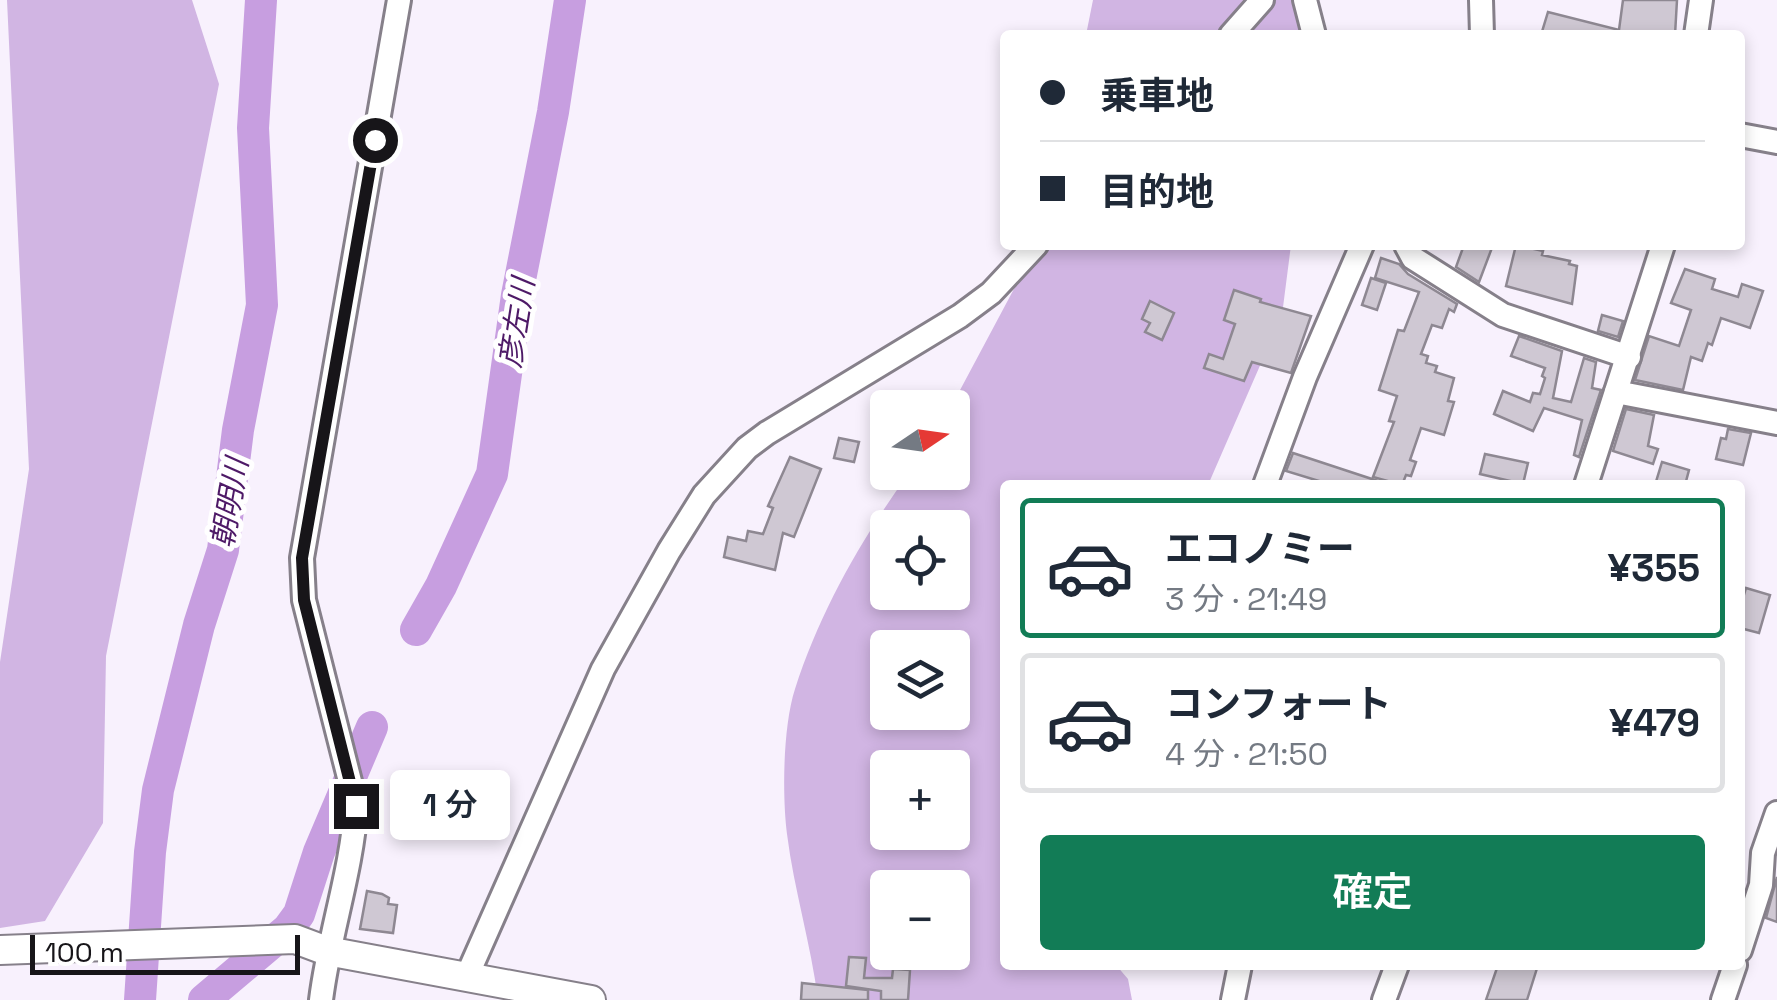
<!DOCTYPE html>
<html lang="ja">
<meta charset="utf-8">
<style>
body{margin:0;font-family:"Space Grotesk","Noto Sans JP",sans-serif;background:#f6f6f7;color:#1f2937;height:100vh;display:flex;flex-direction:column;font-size:38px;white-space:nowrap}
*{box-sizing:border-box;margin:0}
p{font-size:32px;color:#747a83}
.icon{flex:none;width:55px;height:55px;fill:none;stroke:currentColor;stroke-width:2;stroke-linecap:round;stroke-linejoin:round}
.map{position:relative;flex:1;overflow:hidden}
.side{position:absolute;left:1000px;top:480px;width:745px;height:490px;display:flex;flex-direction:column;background:#fff;border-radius:10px;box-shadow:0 5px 15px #0003}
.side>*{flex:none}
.hud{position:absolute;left:1000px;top:30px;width:745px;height:220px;border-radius:10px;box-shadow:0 5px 15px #0003;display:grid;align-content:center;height:220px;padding:0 40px;background:#fff}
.needle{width:65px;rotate:77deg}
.buttons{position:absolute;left:870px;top:390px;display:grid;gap:20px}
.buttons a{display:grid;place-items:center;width:100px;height:100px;border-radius:10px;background:#fff;box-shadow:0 5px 15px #0003;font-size:50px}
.scale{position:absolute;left:30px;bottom:25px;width:270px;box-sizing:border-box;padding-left:10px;border:5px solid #171519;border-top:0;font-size:28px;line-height:35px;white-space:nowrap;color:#171519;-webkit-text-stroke:8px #fff;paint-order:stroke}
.end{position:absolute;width:45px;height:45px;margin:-22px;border:12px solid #171519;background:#fff;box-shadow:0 0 0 5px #fff}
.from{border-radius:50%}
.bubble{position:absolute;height:70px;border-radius:10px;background:#fff;box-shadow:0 5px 15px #0003;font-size:32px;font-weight:600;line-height:70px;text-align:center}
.hud b{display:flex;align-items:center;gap:35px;height:95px;font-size:38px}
.hud b+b{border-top:2px solid #e0e1e3}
.hud i{width:25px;height:25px;background:#1f2937}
ul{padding:18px 0 0;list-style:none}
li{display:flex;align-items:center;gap:30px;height:140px;margin:0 20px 15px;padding:0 20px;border:5px solid #e0e1e3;border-radius:10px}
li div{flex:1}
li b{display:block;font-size:38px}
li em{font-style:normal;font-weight:600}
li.on{border-color:#127c56}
li>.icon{width:90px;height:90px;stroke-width:1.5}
.button{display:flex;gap:20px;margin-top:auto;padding:20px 40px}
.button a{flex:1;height:115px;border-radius:10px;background:#127c56;color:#fff;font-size:40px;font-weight:600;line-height:115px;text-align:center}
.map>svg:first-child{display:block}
.green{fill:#d1b5e3;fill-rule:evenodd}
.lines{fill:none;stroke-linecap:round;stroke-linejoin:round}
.river{stroke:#c79ee0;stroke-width:32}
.building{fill:#cfc8d3;stroke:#8e8892;stroke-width:2.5}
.minor-casing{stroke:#86808a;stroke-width:28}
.major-casing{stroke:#86808a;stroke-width:32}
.minor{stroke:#fff;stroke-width:22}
.major{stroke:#fff;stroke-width:28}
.route{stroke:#171519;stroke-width:12}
.labels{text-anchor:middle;stroke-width:10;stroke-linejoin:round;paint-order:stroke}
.water-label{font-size:30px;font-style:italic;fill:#4e1a67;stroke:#fff}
</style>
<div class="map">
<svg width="1777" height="1000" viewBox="0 0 1777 1000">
<rect width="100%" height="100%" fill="#f8f1fd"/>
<!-- green -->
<g class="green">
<polygon points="7,0 192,0 219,84 106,656 103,823 45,921 0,928 0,662 29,469"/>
<polygon points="1093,0 1313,0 1311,35 1086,35"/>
<path d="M1028,245H1291L1282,315L1208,485H1005V965H1116L1128,979L1132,1000H818C811,944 794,890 787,834C782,795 783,726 795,689C820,611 862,538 909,473L952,472L951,407L1015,287ZM888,528H952V592H888ZM888,648H952V712H888ZM888,768H952V832H888ZM888,888H952V952H888Z"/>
</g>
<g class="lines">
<!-- river -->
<g class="river">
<polyline points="416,630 441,586 492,474 517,295 553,112 570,0"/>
<polyline points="140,1000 150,852 158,790 199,625 223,550 238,430 262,305 253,128 261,0"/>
<polyline points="204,1000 288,929 299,914 319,852 372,727"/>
</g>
</g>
<!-- building -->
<g class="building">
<polygon points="1623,0 1677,0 1675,35 1541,35 1548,12 1619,30"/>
<polygon points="1464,245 1493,245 1479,282 1456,267"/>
<polygon points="1516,245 1543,251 1542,255 1570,261 1569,264 1577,266 1572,304 1506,286"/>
<polygon points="1381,258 1399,264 1408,274 1457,304 1454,312 1449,309 1442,328 1432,325 1421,354 1428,356 1426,363 1437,366 1435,372 1454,378 1448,401 1454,402 1444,435 1421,428 1410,460 1416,462 1411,476 1406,475 1402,485 1373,477 1394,422 1389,421 1397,396 1379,390 1398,330 1404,331 1419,292 1375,278"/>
<polygon points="1685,269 1715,279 1712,289 1738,297 1742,284 1763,291 1750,328 1721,318 1712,345 1708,343 1702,361 1691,357 1683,390 1635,380 1649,336 1679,346 1691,310 1671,303"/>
<polygon points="1371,278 1386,283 1377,310 1362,305"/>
<polygon points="1234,290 1261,299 1260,302 1311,316 1291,373 1252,362 1244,381 1204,368 1209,354 1223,359 1235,324 1224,320"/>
<polygon points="1150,301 1174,313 1162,340 1145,332 1150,323 1142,319"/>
<polygon points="1602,315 1623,321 1618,337 1598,331"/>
<polygon points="1519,336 1562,351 1553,398 1571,402 1584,358 1596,362 1592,388 1601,390 1579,457 1574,455 1582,420 1544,408 1533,431 1494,414 1503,391 1530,402 1533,393 1540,394 1545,378 1542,376 1545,368 1511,356"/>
<polygon points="1626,409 1654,415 1648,446 1658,449 1653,464 1613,451"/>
<polygon points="1728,429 1751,433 1743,465 1716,459 1721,438 1726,439"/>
<polygon points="839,438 859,442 854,462 834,458"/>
<polygon points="1293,453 1378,481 1378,485 1332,485 1286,471"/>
<polygon points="1485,454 1528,463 1523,484 1480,474"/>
<polygon points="790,457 821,469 794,537 783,533 775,570 724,557 728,537 746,541 748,531 763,534 773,508 768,506"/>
<polygon points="1662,462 1689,470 1685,485 1655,485"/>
<polygon points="1746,588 1770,595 1759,633 1740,628 1740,608"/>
<polygon points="1777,877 1777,922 1766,918"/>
<polygon points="367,891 382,894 389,898 388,904 397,905 393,933 360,929"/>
<polygon points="849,957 866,958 864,978 892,978 893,969 910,970 908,1000 881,1000 881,991 846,986"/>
<polygon points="1498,965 1538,965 1527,1000 1486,1000"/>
<polygon points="802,983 868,990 868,1000 801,1000"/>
</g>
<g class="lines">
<!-- minor casing -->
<g class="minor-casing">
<g id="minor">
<polyline points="1305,0 1314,35"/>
<polyline points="1481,0 1482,35"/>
<polyline points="1231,35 1262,0"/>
<polyline points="1696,35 1701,0"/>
<polyline points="1740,135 1777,142"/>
<polyline points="1406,245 1413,258 1503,315 1629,357"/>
<polyline points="1616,392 1777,423"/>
<polyline points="1265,485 1305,377 1362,245"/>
<polyline points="1586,485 1663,245"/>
<polyline points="1740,950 1761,885 1763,853 1777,813"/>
<polyline points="467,976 603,669 669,551 704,495 747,448 767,433 960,316 991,293 1036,245"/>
<path d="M321,1000C329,934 352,871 356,805L304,600L302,558L399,0"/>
<polyline points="1233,1000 1240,965"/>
<polyline points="1384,1000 1397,965"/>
<polyline points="1723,1000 1735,965"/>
</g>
</g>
<!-- major casing -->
<g class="major-casing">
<polyline id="major" points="0,950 295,939 327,951 591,1000"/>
</g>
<!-- minor -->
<use href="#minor" class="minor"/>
<!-- major -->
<use href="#major" class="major"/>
</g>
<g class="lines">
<!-- route -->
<polyline class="route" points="356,806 304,600 302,558 375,140"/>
</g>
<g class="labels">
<!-- water labels -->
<g class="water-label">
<text transform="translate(517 323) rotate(-81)" y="10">彦左川</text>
<text transform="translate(230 503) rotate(-80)" y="10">朝明川</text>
</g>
</g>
</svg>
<div class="buttons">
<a><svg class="needle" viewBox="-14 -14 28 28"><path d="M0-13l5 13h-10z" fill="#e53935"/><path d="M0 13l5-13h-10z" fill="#747a83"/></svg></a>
<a><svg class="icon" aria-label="locate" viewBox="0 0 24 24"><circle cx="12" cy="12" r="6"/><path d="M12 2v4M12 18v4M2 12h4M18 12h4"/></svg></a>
<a><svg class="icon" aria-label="layers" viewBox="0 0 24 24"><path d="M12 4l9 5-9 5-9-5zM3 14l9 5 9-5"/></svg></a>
<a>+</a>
<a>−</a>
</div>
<div class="scale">100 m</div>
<i class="end from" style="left:375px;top:140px"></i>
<i class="end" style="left:356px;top:806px"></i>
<div class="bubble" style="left:390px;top:770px;width:120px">1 分</div>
<div class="hud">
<b><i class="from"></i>乗車地</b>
<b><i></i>目的地</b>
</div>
<section class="side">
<ul>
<li class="on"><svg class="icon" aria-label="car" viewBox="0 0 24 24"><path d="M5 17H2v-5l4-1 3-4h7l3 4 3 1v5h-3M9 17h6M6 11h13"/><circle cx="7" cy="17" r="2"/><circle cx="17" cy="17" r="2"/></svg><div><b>エコノミー</b><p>3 分 · 21:49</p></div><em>¥355</em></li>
<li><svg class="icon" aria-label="car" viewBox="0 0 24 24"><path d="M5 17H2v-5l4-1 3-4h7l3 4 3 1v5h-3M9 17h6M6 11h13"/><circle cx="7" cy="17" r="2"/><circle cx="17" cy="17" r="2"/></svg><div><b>コンフォート</b><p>4 分 · 21:50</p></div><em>¥479</em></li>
</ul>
<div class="button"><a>確定</a></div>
</section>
</div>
